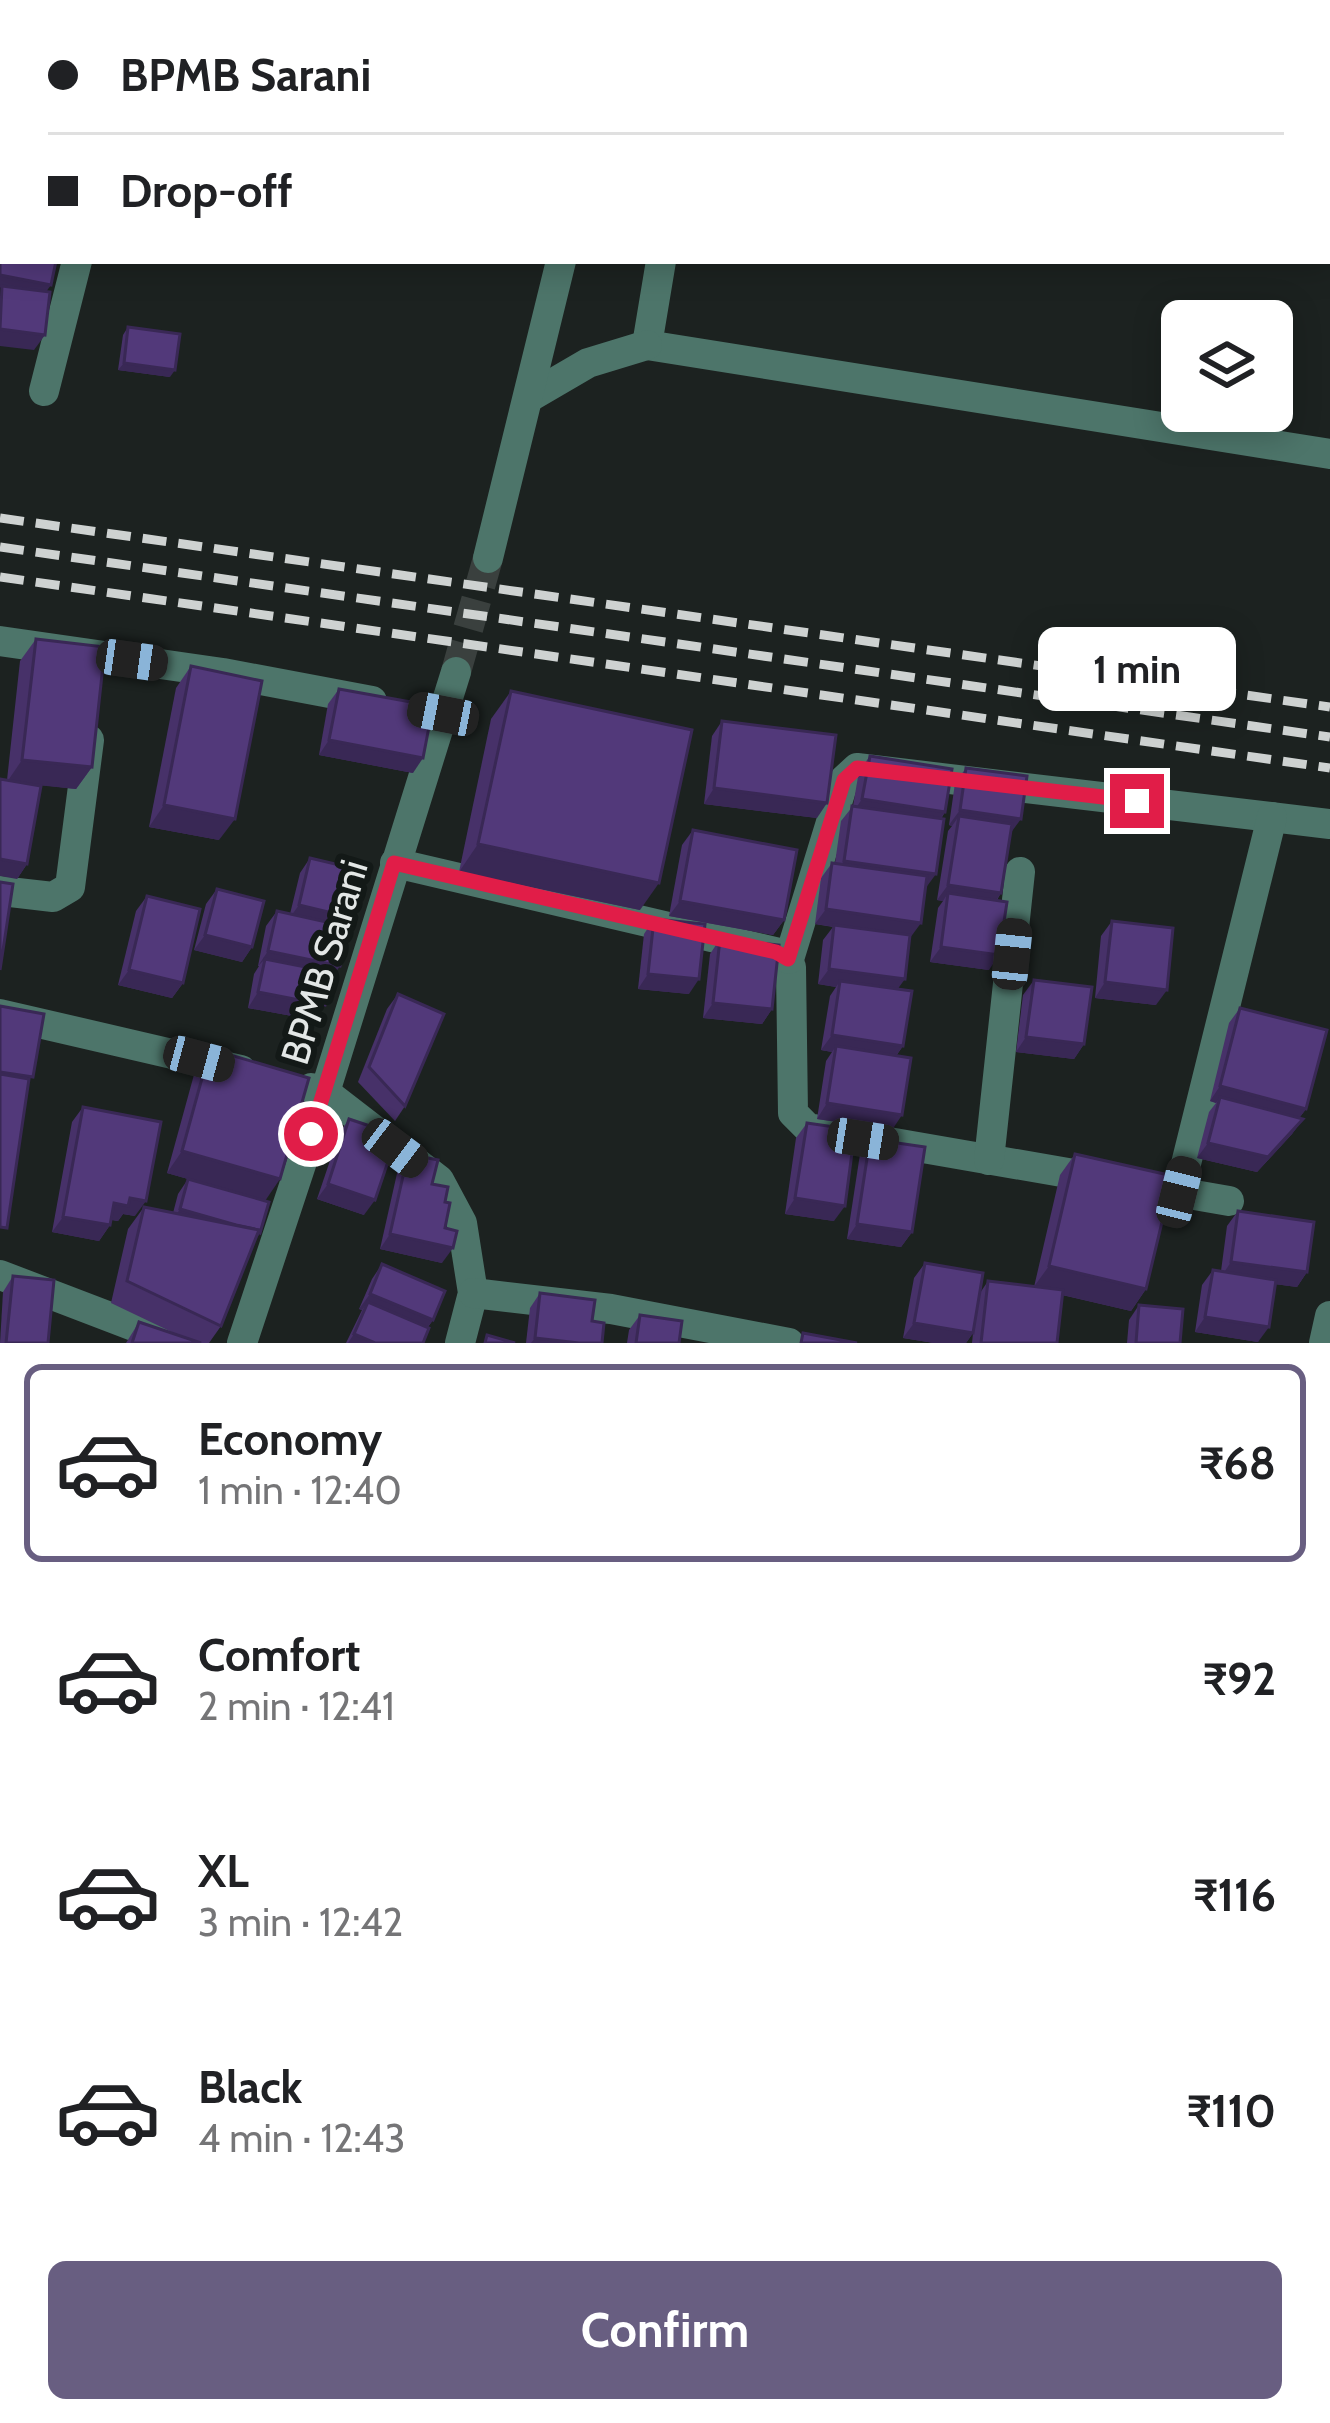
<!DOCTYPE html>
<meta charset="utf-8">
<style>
body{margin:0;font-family:Cabin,sans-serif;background:#f6f6f6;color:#202124;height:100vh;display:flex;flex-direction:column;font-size:45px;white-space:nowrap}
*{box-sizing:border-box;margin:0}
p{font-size:39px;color:#757577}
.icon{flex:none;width:66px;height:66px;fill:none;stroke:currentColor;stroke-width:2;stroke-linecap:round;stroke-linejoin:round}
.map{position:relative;height:1343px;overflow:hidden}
.drawer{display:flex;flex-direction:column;background:#fff;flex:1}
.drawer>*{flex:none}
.guide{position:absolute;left:0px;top:0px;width:1332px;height:264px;box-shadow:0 6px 30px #0003;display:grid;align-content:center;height:264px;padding:0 48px;background:#fff}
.controls{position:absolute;left:1161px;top:300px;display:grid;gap:24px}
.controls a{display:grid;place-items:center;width:132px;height:132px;border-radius:18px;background:#fff;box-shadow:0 6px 30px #0003;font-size:60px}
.end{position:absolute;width:54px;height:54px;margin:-27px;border:15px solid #e11d48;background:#fff;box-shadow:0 0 0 6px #fff}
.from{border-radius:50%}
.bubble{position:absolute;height:84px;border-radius:18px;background:#fff;box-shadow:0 6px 30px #0003;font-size:39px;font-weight:800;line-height:84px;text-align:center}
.car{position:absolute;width:36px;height:72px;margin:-36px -18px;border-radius:15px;box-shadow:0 0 9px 3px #0007;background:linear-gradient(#222 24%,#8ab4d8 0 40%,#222 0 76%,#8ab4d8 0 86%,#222 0)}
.guide b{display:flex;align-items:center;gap:42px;height:114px;font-size:45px}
.guide b+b{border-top:3px solid #e0e0e0}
.guide i{width:30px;height:30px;background:#202124}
ul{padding:21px 0 0;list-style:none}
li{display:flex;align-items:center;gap:36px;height:198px;margin:0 24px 18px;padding:0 24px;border:6px solid transparent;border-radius:18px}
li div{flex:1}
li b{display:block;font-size:45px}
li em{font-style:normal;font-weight:800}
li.selected{border-color:#685e81}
li>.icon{width:108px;height:108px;stroke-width:1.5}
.action{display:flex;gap:24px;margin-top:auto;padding:24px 48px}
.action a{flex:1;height:138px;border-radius:18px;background:#685e81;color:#fff;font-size:48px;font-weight:800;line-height:138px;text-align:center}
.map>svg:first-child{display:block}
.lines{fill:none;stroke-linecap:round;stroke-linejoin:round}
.minor-tunnel{stroke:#3a403e;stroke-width:30;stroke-dasharray:30 15;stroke-linecap:butt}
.minor{stroke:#4d756a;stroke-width:30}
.rail{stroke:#ced2d1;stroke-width:9;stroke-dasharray:24 12;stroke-linecap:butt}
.wall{fill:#473169}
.shaded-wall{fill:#392855}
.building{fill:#52397a;stroke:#392855;stroke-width:3}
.route{stroke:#e11d48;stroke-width:15}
.labels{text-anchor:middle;stroke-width:12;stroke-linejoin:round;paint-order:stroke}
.street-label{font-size:39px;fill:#e3e7e6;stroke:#131917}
</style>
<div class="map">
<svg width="1330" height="1343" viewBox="0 0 1330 1343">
<rect width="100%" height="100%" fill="#1c2220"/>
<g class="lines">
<!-- minor-tunnel -->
<polyline class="minor-tunnel" points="456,672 488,558"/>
<!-- minor -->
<g class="minor">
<polyline points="351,0 359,3"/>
<polyline points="0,3 3,4"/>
<polyline points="159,3 162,0"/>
<polyline points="393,3 394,0"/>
<polyline points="614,3 615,0"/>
<polyline points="704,3 705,0"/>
<polyline points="661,261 647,345 1330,454"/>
<polyline points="44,391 77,261"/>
<polyline points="528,398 588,363 647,345"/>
<polyline points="488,558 561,261"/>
<polyline points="0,641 223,673 372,701"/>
<polyline points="395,863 784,954 791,967 793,1113 808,1128 1229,1201"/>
<polyline points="0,891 53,897 70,887 89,740"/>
<polyline points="789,959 844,780 857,768 1330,824"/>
<polyline points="0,1014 241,1070"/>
<polyline points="311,1088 325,1092 439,1180 462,1223 473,1293 460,1343"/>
<polyline points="989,1160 1020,872"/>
<polyline points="1179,1192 1272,817"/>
<polyline points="0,1275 178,1343"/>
<polyline points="473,1293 611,1309 789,1343"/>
<polyline points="242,1343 325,1092 456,672"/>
<polyline points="1324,1343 1330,1316"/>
</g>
<!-- rail -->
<g class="rail">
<polyline points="0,518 1330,707"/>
<polyline points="0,547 1330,737"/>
<polyline points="0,577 1330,768"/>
</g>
</g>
<!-- wall -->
<g class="wall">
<polygon points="128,327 170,377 118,370 123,335"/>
<polygon points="36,639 92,767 76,789 24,783 27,864 17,879 7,780 20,661"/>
<polygon points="191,666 219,840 149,827 176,688"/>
<polygon points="339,689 413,773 319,755 328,704"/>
<polygon points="511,691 640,910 459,872 491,719"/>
<polygon points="722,721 817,818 704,804 712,736"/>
<polygon points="870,756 945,812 941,819 925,889 910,938 898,989 903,1046 896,1056 892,1130 817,1119 826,1061 832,1052 821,1050 830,996 836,987 818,984 823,940 833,927 815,924 821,878 832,863 835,863 841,821 853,806 859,771"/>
<polygon points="966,768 1011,833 1001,893 997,900 989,970 930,962 938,908 943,901 937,900 948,831 952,826 949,825 955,783"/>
<polygon points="693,830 784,920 773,935 669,916 682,845"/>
<polygon points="310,858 353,918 347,927 329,981 325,1005 314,1020 248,1008 254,974 259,966 258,966 266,926 277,911 290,914 300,873"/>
<polygon points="217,889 252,947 242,962 194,950 206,904"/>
<polygon points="147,896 183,983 172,998 118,985 136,911"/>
<polygon points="654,919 689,994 638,989 644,934"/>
<polygon points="1112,921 1156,1005 1095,998 1101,936"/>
<polygon points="720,939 772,1009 762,1024 703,1018 710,954"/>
<polygon points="1034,980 1084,1044 1074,1059 1016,1052 1023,995"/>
<polygon points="398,994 405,1106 395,1121 358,1082 387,1009"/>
<polygon points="1240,1008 1306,1109 1299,1118 1303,1119 1292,1134 1257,1172 1197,1158 1209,1112 1216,1103 1210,1101 1229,1023"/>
<polygon points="210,1049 265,1200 260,1233 254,1241 221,1326 209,1343 126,1343 139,1322 178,1335 111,1303 128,1229 144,1207 173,1213 178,1194 188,1179 167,1173 195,1071"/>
<polygon points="83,1107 135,1216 123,1214 118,1221 111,1220 110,1225 99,1241 52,1232 72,1122"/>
<polygon points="349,1119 364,1215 317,1199 339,1134"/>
<polygon points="807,1123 834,1221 785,1214 796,1138"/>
<polygon points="870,1139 912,1232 901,1247 847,1239 860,1154"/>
<polygon points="408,1154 445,1202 442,1263 380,1249 398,1169"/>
<polygon points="1075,1154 1146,1289 1131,1311 1062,1295 1057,1343 972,1343 973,1333 966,1343 934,1343 903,1338 914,1278 925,1263 980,1293 988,1281 1034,1287 1060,1175"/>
<polygon points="1238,1211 1307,1272 1297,1287 1275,1284 1258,1342 1195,1332 1202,1285 1213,1270 1221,1271 1227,1226"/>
<polygon points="382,1264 433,1320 428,1327 423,1343 346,1343 362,1310 359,1309 372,1279"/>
<polygon points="13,1276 48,1343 0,1343 3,1292"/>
<polygon points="540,1293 592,1321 602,1343 526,1343 530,1308"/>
<polygon points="1139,1305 1180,1343 1127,1343 1129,1320"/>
<polygon points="640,1315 679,1343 627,1343 629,1330"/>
</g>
<!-- shaded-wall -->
<g class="shaded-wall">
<polygon points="230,0 275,0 272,3 237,3"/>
<polygon points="536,0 580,0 592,3 533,3"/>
<polygon points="0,275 51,285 40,300 2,286 0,288"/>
<polygon points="0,329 45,335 34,350 0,346"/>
<polygon points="124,363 175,370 170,377 118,370"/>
<polygon points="329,740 423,758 413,773 319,755"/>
<polygon points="22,760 92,767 76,789 7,782"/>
<polygon points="714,788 827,803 817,818 704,804"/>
<polygon points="862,799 945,812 935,827 852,814"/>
<polygon points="164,805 235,819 219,840 149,827"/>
<polygon points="960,810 1021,819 1010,834 959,816 952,826 949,825"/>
<polygon points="478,844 659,883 640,910 459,872"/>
<polygon points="0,859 27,864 17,879 0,876"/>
<polygon points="844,861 936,874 925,889 833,876"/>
<polygon points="948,885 1001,893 991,908 948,893 943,901 937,900"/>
<polygon points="680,901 784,920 773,935 669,916"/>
<polygon points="299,905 353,918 343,933 288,920"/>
<polygon points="826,909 921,923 910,938 815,924"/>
<polygon points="205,935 252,947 242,962 194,950"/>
<polygon points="941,947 999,955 989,970 930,962"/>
<polygon points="268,951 340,966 329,982 265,959 258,966"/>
<polygon points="829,969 905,979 894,994 840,981 836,987 818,984"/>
<polygon points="129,970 183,983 172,998 118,985"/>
<polygon points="648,974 699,979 689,994 638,989"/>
<polygon points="1105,982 1167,990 1156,1005 1095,998"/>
<polygon points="258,992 325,1005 314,1020 248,1008"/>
<polygon points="713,1003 772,1009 762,1024 703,1018"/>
<polygon points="832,1035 903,1046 892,1061 836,1046 832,1052 821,1050"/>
<polygon points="1026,1037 1084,1044 1074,1059 1016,1052"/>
<polygon points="1220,1086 1306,1109 1295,1124 1220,1097 1216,1103 1210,1101"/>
<polygon points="827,1103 902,1115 892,1130 817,1119"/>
<polygon points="1303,1119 1292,1134 1257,1172 1197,1158 1208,1143"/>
<polygon points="182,1151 280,1179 265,1201 167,1173"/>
<polygon points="328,1184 375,1200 364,1215 317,1199"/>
<polygon points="130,1198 146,1201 135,1216 123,1214 118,1221 104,1218 114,1203"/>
<polygon points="795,1198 845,1206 834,1221 785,1214"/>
<polygon points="180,1209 260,1233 250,1248 170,1224"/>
<polygon points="63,1217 110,1225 99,1241 52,1232"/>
<polygon points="857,1224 912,1232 901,1247 847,1239"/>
<polygon points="390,1234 453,1248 442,1263 380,1249"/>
<polygon points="1231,1262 1307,1272 1297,1287 1221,1277"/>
<polygon points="1049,1266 1146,1289 1131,1311 1033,1288"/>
<polygon points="370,1294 433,1320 422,1335 368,1302 362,1310 359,1309"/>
<polygon points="1205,1317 1269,1327 1258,1342 1195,1332"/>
<polygon points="914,1323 973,1333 966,1343 934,1343 903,1338"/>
<polygon points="354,1334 375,1343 348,1343"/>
<polygon points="535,1338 579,1343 531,1343"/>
</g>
<!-- building -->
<g class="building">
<polygon points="167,0 209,0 207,3 164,3"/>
<polygon points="290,0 346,0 345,3 289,3"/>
<polygon points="899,0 1330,0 1330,165 1329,3 898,3"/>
<polygon points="0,226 3,227 3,261 56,261 51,285 0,275"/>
<polygon points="2,286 50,292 45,335 0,329"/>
<polygon points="128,327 180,334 175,370 124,363"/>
<polygon points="36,639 105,647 92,767 22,760"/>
<polygon points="191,666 262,681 235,819 164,805"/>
<polygon points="339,689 433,706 423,758 329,740"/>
<polygon points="511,691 692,730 659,883 478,844"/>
<polygon points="722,721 836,735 827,803 714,788"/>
<polygon points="870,756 952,769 945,812 862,799"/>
<polygon points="966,768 1027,776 1021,819 960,810"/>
<polygon points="0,779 41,786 27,864 0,859"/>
<polygon points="852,806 944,819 936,874 844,861"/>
<polygon points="959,816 1012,824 1001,893 948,885"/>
<polygon points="693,830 797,850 784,920 680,901"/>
<polygon points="310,858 365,871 353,918 299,905"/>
<polygon points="832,863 927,876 921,923 826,909"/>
<polygon points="0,882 13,884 0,970"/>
<polygon points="217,889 264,901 252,947 205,935"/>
<polygon points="948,893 1007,902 999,955 941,947"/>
<polygon points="147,896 200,909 183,983 129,970"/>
<polygon points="277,911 349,927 340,966 268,951"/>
<polygon points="654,919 705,924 699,979 648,974"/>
<polygon points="1112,921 1173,928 1167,990 1105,982"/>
<polygon points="834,925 910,935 905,979 829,969"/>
<polygon points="720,939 779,945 772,1009 713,1003"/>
<polygon points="265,959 331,972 325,1005 258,992"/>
<polygon points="1034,980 1092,987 1084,1044 1026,1037"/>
<polygon points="840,981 912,991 903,1046 832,1035"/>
<polygon points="398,994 444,1014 405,1106 369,1067"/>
<polygon points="0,1006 44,1014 33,1077 0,1072"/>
<polygon points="1240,1008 1327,1030 1306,1109 1220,1086"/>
<polygon points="836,1046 911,1058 902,1115 827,1103"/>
<polygon points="210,1049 309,1078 280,1179 182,1151"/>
<polygon points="0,1074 29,1079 7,1228 0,1227"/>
<polygon points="1220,1097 1303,1119 1268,1157 1208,1143"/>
<polygon points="83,1107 161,1122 146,1201 130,1198 128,1206 114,1203 110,1225 63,1217"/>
<polygon points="349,1119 397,1135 375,1200 328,1184"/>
<polygon points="807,1123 855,1130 845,1206 795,1198"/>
<polygon points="870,1139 925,1147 912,1232 857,1224"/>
<polygon points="408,1154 438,1160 432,1184 448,1187 445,1202 450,1203 445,1228 457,1231 453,1248 390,1234"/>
<polygon points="1075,1154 1173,1176 1146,1289 1049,1266"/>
<polygon points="188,1179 269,1202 260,1233 258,1232 259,1230 236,1225 180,1209"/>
<polygon points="144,1207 259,1230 221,1326 127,1281"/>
<polygon points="1238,1211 1314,1222 1307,1272 1231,1262"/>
<polygon points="925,1263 983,1273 973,1333 914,1323"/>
<polygon points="382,1264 445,1291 433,1320 370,1294"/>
<polygon points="1213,1270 1276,1280 1269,1327 1205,1317"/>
<polygon points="13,1276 54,1280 48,1343 6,1343"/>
<polygon points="988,1281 1063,1290 1057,1343 981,1343"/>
<polygon points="540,1293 595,1300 592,1321 604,1323 602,1343 579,1343 535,1338"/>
<polygon points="368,1302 429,1328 423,1343 375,1343 354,1334"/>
<polygon points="1139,1305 1183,1309 1180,1343 1136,1343"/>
<polygon points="640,1315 682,1321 679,1343 636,1343"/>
<polygon points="139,1322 201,1343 132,1343"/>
<polygon points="803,1333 857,1343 801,1343"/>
<polygon points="487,1335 515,1343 485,1343"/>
</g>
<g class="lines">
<!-- route -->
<polyline class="route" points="311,1134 394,863 776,952 788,959 844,780 857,768 1137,801"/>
</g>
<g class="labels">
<!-- street labels -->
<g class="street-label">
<text transform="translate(324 962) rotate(-73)" y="14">BPMB Sarani</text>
</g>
</g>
</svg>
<div class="controls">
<a><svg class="icon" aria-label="layers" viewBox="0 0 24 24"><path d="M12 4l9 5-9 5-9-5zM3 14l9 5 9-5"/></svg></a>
</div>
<i class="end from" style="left:311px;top:1134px"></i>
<i class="end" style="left:1137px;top:801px"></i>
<div class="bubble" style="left:1038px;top:627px;width:198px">1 min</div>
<i class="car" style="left:132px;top:660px;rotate:98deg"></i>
<i class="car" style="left:443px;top:714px;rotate:281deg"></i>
<i class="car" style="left:1012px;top:954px;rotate:6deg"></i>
<i class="car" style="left:199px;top:1059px;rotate:105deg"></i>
<i class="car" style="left:863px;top:1139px;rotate:99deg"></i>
<i class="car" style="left:395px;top:1148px;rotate:127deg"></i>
<i class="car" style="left:1179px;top:1192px;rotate:14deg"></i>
<div class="guide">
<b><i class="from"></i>BPMB Sarani</b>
<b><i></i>Drop-off</b>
</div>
</div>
<section class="drawer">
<ul>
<li class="selected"><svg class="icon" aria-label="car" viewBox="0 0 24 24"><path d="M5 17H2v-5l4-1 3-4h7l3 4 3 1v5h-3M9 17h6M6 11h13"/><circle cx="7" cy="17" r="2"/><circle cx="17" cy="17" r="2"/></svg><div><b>Economy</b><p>1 min · 12:40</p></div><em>₹68</em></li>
<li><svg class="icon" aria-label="car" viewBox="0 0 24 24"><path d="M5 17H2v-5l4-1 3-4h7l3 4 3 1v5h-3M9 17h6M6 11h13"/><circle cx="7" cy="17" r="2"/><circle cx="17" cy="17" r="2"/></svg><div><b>Comfort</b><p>2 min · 12:41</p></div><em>₹92</em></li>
<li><svg class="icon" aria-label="car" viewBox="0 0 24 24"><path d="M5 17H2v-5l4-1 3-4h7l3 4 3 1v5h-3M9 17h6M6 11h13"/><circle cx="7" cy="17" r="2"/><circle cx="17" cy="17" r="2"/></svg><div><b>XL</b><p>3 min · 12:42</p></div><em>₹116</em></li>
<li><svg class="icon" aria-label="car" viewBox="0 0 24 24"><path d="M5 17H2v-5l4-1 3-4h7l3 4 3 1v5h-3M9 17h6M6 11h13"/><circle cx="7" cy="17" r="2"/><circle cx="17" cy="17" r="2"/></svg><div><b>Black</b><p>4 min · 12:43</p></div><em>₹110</em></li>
</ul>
<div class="action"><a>Confirm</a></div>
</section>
